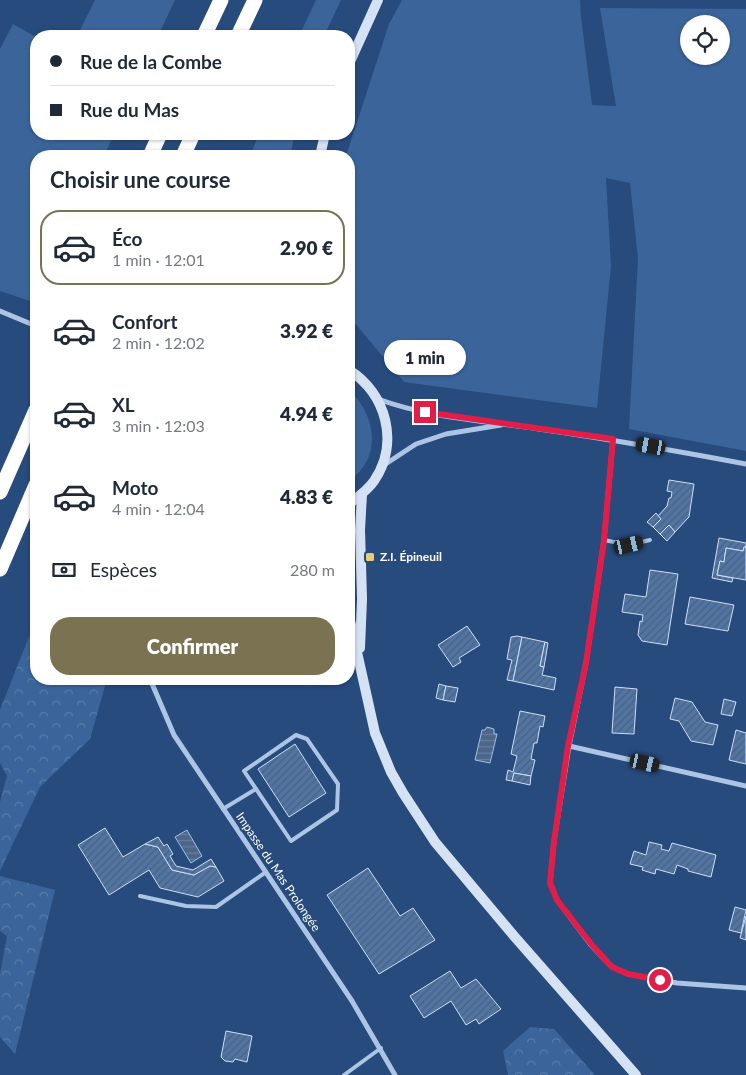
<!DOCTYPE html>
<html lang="fr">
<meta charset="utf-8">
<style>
body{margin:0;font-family:Lato,sans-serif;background:#f6f6f7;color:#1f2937;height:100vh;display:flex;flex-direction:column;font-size:19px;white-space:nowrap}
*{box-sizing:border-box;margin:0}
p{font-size:16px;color:#747a83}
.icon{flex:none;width:28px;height:28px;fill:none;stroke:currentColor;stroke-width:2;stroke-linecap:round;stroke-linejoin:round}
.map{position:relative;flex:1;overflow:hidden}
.details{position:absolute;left:30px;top:150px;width:325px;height:535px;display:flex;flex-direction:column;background:#fff;border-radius:20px;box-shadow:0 1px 4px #0004}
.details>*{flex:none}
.guide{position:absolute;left:30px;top:30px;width:325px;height:110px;border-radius:20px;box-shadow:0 1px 4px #0004;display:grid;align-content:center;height:110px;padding:0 20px;background:#fff}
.fabs{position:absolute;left:680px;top:15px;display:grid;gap:10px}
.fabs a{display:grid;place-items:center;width:50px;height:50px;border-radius:50%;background:#fff;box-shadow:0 1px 4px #0004;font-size:25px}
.end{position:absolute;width:22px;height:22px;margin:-11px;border:6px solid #e11d48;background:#fff;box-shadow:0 0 0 2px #fff}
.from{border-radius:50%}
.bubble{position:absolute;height:35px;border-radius:18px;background:#fff;box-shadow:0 1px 4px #0004;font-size:16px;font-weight:800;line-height:35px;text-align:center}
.car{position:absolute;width:15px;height:30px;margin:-15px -8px;border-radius:6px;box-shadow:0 0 4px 1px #0007;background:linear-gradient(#222 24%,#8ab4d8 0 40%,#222 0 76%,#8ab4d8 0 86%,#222 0)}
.guide b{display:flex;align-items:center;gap:18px;height:48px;font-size:19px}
.guide b+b{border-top:1px solid #e0e1e3}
.guide i{width:12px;height:12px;background:#1f2937}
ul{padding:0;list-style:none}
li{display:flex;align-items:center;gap:15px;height:75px;margin:0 10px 8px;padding:0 10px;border:2px solid transparent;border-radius:20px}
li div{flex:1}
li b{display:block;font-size:19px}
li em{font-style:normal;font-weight:800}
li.current{border-color:#7b7252}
li>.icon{width:45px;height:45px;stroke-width:1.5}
h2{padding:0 20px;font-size:22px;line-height:60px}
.pay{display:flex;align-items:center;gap:12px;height:55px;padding:0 20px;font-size:19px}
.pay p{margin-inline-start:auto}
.primary-button{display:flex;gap:10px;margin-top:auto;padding:10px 20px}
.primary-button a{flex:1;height:58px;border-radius:20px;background:#7b7252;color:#fff;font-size:20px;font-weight:800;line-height:58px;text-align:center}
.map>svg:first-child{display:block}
.grass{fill:#3b659a;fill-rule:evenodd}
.forest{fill:url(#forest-crowns)}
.water{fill:url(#water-rules);stroke:#a1c0e5}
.building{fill:url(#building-hatch);stroke:#cfdff4}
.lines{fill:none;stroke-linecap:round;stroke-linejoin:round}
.lane{stroke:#acc5e4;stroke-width:4}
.street{stroke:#acc5e4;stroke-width:5}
.secondary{stroke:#d5e2f4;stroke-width:10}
.highway{stroke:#fff;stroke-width:15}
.route{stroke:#e11d48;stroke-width:6}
.poi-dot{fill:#eccb73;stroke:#274b7d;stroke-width:2}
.labels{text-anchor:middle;stroke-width:4;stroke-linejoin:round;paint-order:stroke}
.poi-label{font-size:12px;font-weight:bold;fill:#fff;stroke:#274b7d;text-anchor:start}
.street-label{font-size:12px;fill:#fff;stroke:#274b7d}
</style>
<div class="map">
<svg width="746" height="1075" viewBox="0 0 746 1075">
<defs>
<pattern id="forest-crowns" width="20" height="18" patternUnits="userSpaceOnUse" patternTransform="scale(1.25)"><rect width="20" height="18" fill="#3b659a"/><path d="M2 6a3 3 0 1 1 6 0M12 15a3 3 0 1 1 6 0" fill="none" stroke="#587ca9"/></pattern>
<pattern id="water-rules" width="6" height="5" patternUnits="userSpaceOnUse" patternTransform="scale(1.25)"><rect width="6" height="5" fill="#4c6689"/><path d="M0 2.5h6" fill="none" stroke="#677d9b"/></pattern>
<pattern id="building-hatch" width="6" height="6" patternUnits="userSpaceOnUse" patternTransform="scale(1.25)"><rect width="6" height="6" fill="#5075a5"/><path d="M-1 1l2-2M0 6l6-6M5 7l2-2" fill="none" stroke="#4e6078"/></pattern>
</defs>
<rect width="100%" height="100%" fill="#274b7d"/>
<!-- grass -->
<g class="grass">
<polygon points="95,0 175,0 158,36 77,36"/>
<polygon points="316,0 341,0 324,36 299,36"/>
<path d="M402,0H580L581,17L592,105L616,106L600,8L746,9V451L629,429L638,259L630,183L606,178L611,266L597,408L404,382L349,316V156H346L389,24ZM689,24H721V56H689Z"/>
<polygon points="13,24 36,37 36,134 114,134 104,156 36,156 36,303 0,291 0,49"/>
<polygon points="259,134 295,134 290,156 250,156"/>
<path d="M349,390C376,415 383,457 349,481Z"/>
</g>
<!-- forest -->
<g class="forest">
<polygon points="36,619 36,679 107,679 90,739 40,787 0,871 0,802 7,776 0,763 0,710"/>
<polygon points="0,876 55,890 15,1054 0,1037 0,974 7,936 0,931"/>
<polygon points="530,1027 554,1029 595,1075 508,1075 503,1051"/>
</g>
<!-- water -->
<g class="water">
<polygon points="487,727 494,729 494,734 497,734 490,763 475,760 482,730 485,730"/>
<polygon points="187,830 202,856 191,863 175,837"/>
</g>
<!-- building -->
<g class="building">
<polygon points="669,480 694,484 689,517 675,532 669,525 660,534 653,527 661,519 658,516 667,506 669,498 671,498 672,492 667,491"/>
<polygon points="656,513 661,519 653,527 647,522"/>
<polygon points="669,525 675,532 667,541 660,534"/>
<polygon points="719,538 746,543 746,547 744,547 743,551 726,548 724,562 720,561 717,575 733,578 732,582 712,578"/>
<polygon points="744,547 746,547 746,580 717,575 720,561 724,562 726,548 743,551"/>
<polygon points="650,570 678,574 667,645 642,641 638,635 640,621 642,622 643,615 622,612 625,594 646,597"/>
<polygon points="690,597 734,605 728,631 685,624"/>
<polygon points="467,626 480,645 459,658 461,662 453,667 438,645"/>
<polygon points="517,636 522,637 513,681 507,680 512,660 507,659 511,637"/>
<polygon points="522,637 545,642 540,666 544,667 542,675 556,678 554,690 513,681"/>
<polygon points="545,642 548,643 544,667 540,666"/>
<polygon points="439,684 446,686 443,700 436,698"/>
<polygon points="446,686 458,688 455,702 443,700"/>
<polygon points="615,687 637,689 634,734 612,733"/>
<polygon points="675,698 692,702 705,722 718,725 713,745 691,741 679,721 670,719"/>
<polygon points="724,699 736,702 732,716 721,714"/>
<polygon points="520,711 545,716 543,727 540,726 537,743 534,743 531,759 535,760 531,776 514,773 512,781 506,780 508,770 513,772 517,756 511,754"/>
<polygon points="736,730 746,733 746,764 729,760"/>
<polygon points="295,744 326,793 289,817 258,769"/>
<polygon points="514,773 531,776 530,785 512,781"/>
<polygon points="105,828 123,857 145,844 158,847 172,870 194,875 210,866 216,867 224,881 198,897 160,888 149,870 109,895 78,845"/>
<polygon points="158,837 164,846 167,844 173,854 170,856 176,866 193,870 211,859 216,867 210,866 194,875 172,870 158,847 145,844"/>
<polygon points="649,842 662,845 661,849 669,851 672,843 716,855 711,877 688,871 688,869 677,865 674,874 656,869 655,874 642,870 643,867 630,864 634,851 646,855"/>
<polygon points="368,868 400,916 413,908 435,940 379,974 327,895"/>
<polygon points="735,907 746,910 741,933 729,930"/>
<polygon points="746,916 746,940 740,938"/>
<polygon points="450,971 461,988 476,979 501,1009 479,1024 476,1019 466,1025 451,1001 424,1018 410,996"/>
<polygon points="226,1031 252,1036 247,1062 235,1059 233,1062 225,1061 221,1057"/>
</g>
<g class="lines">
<!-- lane -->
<g class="lane">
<polyline points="604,540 629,545 650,540"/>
<polygon points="296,735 307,739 338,784 337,810 291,841 244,771"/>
<polyline points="223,809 256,789"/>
<polyline points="140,896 186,906 216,907 266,872"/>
<polyline points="344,1075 381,1048"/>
</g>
<!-- street -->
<g class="street">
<polyline points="0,311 36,326"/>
<path d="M378,399C429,418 485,421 539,429C608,439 677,451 746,464"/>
<polyline points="613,439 604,540 586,663 569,746 554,841 550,883 557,900 591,945 612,967 628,974 677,983 746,988"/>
<polyline points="384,465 416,444 446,434 501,425"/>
<polyline points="150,679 174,735 352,1001 395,1075"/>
<polyline points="569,746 746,786"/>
</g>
<!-- secondary -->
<g class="secondary">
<polyline points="349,64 378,0"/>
<polyline points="320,156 325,134"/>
<path d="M349,370C386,393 400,443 374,481C368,490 358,497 349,504"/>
<polyline points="349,616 375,733 391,772 403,793 435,842 514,936 636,1075"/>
<polyline points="360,648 362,599 360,530 362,494"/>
</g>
<!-- highway -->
<g class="highway">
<polyline points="204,36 221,0"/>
<polyline points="238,36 255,0"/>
<polyline points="150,156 160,134"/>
<polyline points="183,156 193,134"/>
<polyline points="0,492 36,410"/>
<polyline points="0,569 36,485"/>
</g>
</g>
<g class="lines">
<!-- route -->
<polyline class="route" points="425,412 613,439 604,540 586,663 568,746 554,841 550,883 557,900 592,945 612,967 628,974 660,980"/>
</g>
<!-- markers -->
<rect class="poi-dot" x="365" y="552" width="10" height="10" rx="2.5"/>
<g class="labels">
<!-- poi labels -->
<g class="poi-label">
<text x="380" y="561">Z.I. Épineuil</text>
</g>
<!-- street labels -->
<g class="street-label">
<text transform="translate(278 872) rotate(56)" y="4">Impasse du Mas Prolongée</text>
</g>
</g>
</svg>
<div class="fabs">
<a><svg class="icon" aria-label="locate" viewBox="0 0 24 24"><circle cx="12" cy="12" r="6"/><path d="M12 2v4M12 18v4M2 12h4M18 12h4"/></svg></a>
</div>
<i class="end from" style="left:660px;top:980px"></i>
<i class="end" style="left:425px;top:412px"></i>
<div class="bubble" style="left:384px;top:340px;width:82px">1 min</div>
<i class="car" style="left:651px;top:446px;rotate:280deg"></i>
<i class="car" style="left:629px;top:545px;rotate:77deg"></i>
<i class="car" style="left:645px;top:763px;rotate:103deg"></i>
<div class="guide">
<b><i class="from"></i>Rue de la Combe</b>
<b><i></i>Rue du Mas</b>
</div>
<section class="details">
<h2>Choisir une course</h2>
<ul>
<li class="current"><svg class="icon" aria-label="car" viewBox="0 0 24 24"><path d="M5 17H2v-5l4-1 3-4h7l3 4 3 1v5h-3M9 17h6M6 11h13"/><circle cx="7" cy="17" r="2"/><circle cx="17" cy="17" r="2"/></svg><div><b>Éco</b><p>1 min · 12:01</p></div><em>2.90 €</em></li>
<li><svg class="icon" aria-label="car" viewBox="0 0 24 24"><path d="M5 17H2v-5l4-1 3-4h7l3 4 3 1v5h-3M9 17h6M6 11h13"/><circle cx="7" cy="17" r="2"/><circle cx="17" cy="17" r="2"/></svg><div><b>Confort</b><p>2 min · 12:02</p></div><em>3.92 €</em></li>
<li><svg class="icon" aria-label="car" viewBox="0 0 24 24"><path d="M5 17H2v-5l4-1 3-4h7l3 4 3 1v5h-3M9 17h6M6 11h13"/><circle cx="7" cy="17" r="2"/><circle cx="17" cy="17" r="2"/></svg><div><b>XL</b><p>3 min · 12:03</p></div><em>4.94 €</em></li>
<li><svg class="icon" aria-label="car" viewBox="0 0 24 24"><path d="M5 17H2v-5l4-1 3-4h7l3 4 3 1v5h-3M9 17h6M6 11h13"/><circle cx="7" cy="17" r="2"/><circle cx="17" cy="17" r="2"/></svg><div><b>Moto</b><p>4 min · 12:04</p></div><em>4.83 €</em></li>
</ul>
<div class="pay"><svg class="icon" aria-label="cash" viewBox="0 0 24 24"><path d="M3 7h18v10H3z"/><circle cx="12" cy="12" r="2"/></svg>Espèces<p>280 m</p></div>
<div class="primary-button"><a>Confirmer</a></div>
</section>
</div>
